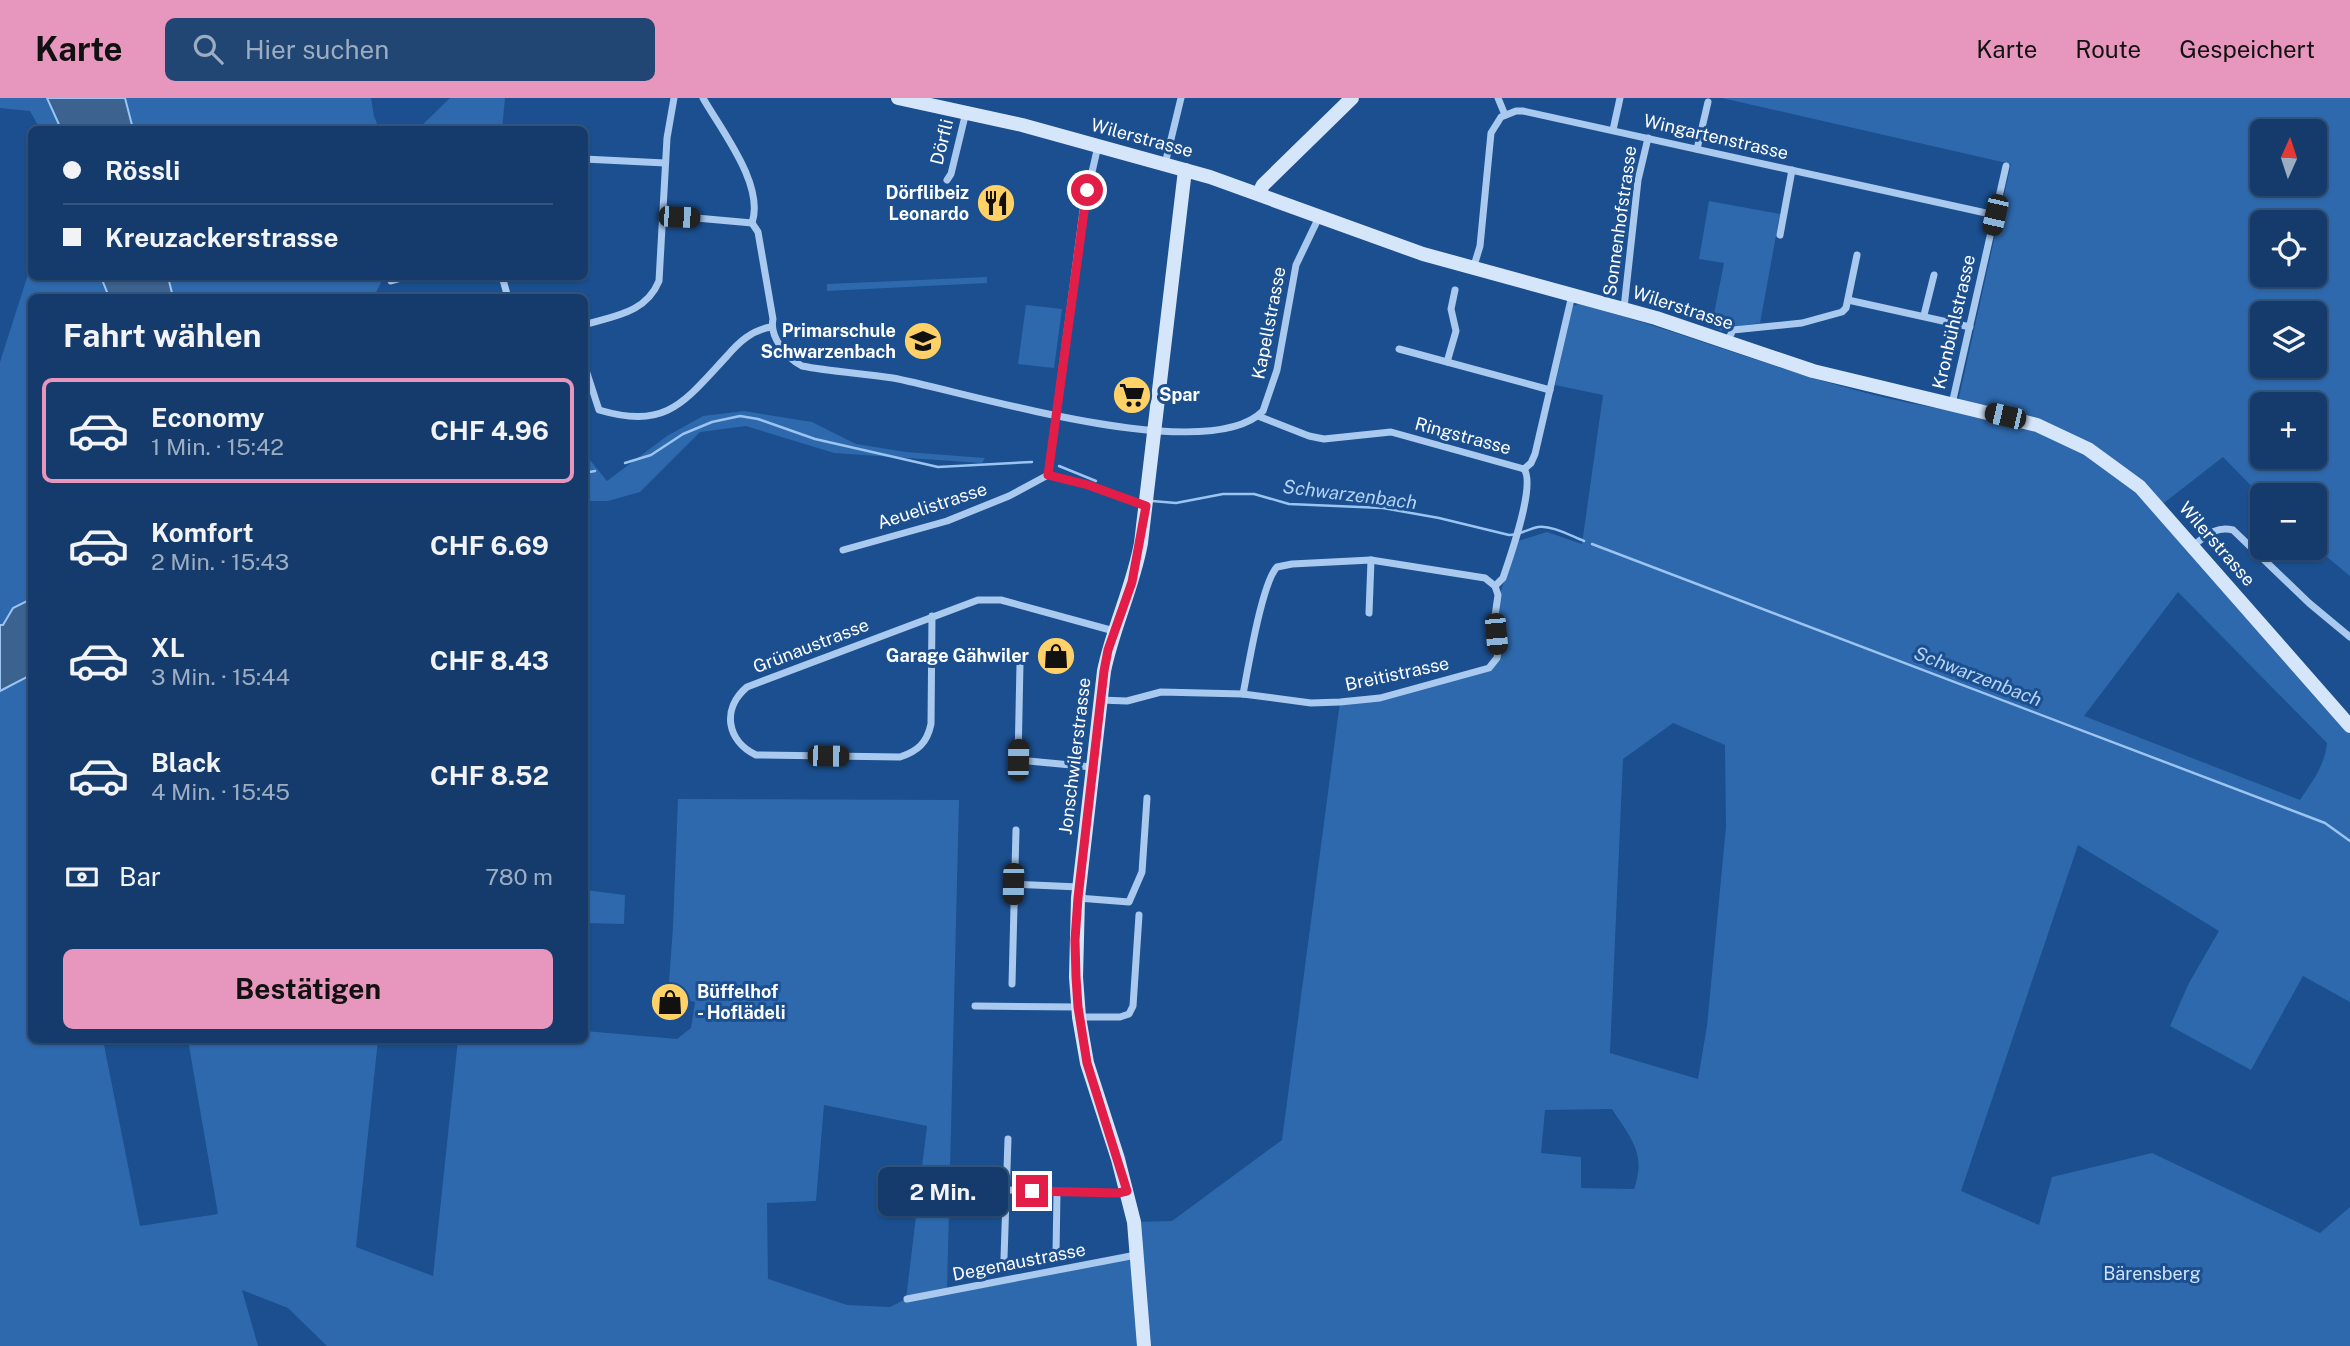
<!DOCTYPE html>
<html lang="de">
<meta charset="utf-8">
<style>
body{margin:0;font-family:"Public Sans",sans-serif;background:#214673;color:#f1f3f6;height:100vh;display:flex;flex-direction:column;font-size:26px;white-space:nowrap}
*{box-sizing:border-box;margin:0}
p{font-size:23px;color:#9dadc1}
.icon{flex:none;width:38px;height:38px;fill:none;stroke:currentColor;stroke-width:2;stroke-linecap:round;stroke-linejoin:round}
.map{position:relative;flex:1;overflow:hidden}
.details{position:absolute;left:28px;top:196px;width:560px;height:749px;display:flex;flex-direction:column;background:#143b6b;border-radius:10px;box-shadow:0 2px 5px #0004,0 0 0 2px #33557e}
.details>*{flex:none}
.guide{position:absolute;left:28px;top:28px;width:560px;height:154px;border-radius:10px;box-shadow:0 2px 5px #0004,0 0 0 2px #33557e;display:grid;align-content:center;height:154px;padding:0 35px;background:#143b6b}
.needle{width:46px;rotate:3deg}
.controls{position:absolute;left:2250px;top:21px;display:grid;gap:14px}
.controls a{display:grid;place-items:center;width:77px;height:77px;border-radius:10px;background:#143b6b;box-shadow:0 2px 5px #0004,0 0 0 2px #33557e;font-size:35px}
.end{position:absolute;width:32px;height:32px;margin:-16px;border:9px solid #e11d48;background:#fff;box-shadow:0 0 0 4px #fff}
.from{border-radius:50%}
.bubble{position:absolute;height:49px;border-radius:10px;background:#143b6b;box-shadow:0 2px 5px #0004,0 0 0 2px #33557e;font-size:23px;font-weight:700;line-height:49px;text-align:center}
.car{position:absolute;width:21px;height:42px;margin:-21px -10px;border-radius:9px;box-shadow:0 0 5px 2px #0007;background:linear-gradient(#222 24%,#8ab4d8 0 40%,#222 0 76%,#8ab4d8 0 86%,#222 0)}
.guide b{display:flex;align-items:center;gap:24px;height:66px;font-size:26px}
.guide b+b{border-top:2px solid #33557e}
.guide i{width:18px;height:18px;background:#f1f3f6}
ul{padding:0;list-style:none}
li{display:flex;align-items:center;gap:21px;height:105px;margin:0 14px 10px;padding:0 21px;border:4px solid transparent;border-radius:10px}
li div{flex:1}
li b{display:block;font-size:26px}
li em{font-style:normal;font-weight:700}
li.current{border-color:#e797bd}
li>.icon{width:63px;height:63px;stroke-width:1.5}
h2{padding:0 35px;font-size:32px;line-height:84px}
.pay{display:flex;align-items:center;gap:18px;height:77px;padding:0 35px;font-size:26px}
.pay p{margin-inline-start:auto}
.primary-button{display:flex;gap:14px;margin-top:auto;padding:14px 35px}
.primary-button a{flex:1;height:80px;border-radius:10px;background:#e797bd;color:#111;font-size:28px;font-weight:700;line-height:80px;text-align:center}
header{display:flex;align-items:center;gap:42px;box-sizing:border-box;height:98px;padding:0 35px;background:#e797bd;color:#111}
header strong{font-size:33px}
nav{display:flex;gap:38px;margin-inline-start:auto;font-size:24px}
.search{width:490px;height:63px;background:#214673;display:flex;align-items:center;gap:18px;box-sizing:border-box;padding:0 24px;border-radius:10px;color:#9dadc1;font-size:26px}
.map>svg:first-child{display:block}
.green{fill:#2e69ad;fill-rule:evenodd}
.water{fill:#3c6290;stroke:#9cc4f0;stroke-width:2}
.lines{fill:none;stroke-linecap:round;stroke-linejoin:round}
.stream{stroke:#9cc4f0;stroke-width:2.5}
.street{stroke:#a9c9ee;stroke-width:7}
.secondary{stroke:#d6e6fa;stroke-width:14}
.route{stroke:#e11d48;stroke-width:9}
.labels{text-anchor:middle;stroke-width:6;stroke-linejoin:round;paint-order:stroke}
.street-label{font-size:18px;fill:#fff;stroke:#1b4f8f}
.poi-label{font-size:18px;font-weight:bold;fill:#fff;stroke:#1b4f8f;text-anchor:end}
.park-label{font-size:18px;fill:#cfe3fa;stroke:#1b4f8f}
.water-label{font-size:19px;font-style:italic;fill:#b5d3f5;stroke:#1b4f8f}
</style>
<header>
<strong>Karte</strong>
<div class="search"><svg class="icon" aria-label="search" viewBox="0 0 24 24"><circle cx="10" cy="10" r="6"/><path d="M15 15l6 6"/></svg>Hier suchen</div>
<nav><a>Karte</a><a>Route</a><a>Gespeichert</a></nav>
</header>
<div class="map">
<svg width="2350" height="1248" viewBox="0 0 2350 1248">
<rect width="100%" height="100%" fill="#1b4f8f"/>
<!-- green -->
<g class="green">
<polygon points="0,0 47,0 61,31 40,31 30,13 0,10"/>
<polygon points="125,0 371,0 374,18 379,31 133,31"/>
<polygon points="450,0 505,0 502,31 418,31"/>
<path d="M1722,0H2350V478L2315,449V397H2263V400L2223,359L2160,408L2350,628V904L2303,878L2251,972L2170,928L2189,885L2219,833L2078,747L1961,1093L2039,1127L2052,1079L2152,1055L2320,1135L2350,1109V1248H327L288,1210L242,1192L258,1248H0V593L31,577L32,942H103L140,1128L218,1116L188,942H378L356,1149L433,1178L458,942H584L585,933L677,941L691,930L695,904L668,897L673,829L678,701L959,702L947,1194L1129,1158L1134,1124L1172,1123L1282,1042L1340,604L1380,600L1483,573L1497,560C1496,546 1493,530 1495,516C1500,491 1510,468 1518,443L1547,434L1582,446L1603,297L1555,287L1573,208L1579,206C1705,239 1827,295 1956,313L2011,66ZM2263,33H2315V86H2263ZM2263,124H2315V177H2263ZM2263,215H2315V268H2263ZM2263,306H2315V359H2263ZM2178,494L2327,645C2325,667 2312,684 2300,702L2084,618ZM1673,625L1725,647L1726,729L1707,928L1698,981L1610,955L1623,661ZM824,1007L927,1028L906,1201L890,1209L847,1207L768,1181L767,1105L816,1103ZM1612,1011C1630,1039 1647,1056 1634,1091L1581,1090V1059L1541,1055L1545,1012Z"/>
<polygon points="1709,103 1780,116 1760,225 1724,230 1722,233 1714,230 1712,226 1724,165 1699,161"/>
<polygon points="31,167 32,178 101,179 109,199 32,200 31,501 13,510 3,527 0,527 0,264"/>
<polygon points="168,179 384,179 373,200 173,199"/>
<polygon points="987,179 987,185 827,193 827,186"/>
<polygon points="1026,207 1062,211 1054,270 1018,266"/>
<polygon points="744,313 812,324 856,346 906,354 985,360 982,365 834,355 746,328 700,334 640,394 608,403 585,403 585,364 590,362 607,383 667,338 703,318"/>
<polygon points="585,792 625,797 624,826 585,825"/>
</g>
<!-- water -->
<g class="water">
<polygon points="47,0 125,0 133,31 61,31"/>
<polygon points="101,179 168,179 173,199 109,199"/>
<polygon points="31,501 31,577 0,593 0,527 3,527 13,510"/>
</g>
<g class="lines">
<!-- stream -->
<g class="stream">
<polyline points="625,365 651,357 683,336 712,324 740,318 758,321 815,341 938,369 1032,364"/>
<polyline points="1059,368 1096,383"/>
<polyline points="584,375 595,373"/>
<path d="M1152,403L1176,405L1223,396H1254L1289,406L1383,410L1439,420L1509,437C1520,437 1528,431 1538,429C1552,427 1571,438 1584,443"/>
<polyline points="1592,446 2325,725 2350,743"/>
</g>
<!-- street -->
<g class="street">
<path d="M703,0C721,32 765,87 752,125"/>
<polyline points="1498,0 1505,17"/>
<polyline points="1613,32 1620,0"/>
<polyline points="1697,51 1708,4"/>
<polyline points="584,61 665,65"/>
<polyline points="1165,66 1181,0"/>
<polyline points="947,82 951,76 966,14"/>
<polyline points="663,117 752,125"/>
<path d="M752,125L758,134L773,221C769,239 787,260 802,268C832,274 863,275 893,280C967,294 1207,370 1263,313L1277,272L1296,167L1319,119"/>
<polyline points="1780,137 1792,72"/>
<polyline points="1473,171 1480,148 1491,35 1501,19 1516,13 1523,13 1995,117"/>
<polyline points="502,178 508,200"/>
<polyline points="391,183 409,178"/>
<polyline points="1848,202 1970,229"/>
<polyline points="1624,210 1638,82 1648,40"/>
<polyline points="1924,217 1934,177"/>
<path d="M584,227C614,218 646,215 659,183L667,40L674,0"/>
<polyline points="1727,244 1733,232 1802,225 1842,214 1846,210 1857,157"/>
<polyline points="1399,251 1550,292"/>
<polyline points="1447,264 1456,233 1451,211 1455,192"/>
<path d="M584,266L599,312C667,332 684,304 727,258C739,244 752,232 771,229"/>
<polyline points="1952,306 2006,68"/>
<polyline points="1258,318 1309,338 1324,341 1391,334 1524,371"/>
<polyline points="1524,371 1531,365 1535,356 1572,197"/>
<polyline points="1048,377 1083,113 1098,48"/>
<path d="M2194,447C2207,437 2216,428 2233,432L2309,505L2350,539"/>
<polyline points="843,452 947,423 1009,398 1048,377 1088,387 1145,408"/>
<polyline points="1369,515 1371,462"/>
<path d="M932,518L931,626C927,645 918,653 900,659L756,657C727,643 721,611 747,589L978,502H1001L1114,533"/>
<polyline points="1020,566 1018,662 1092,669"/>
<path d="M1243,596C1248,571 1262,484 1277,469L1292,466L1371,462L1485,480L1495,488"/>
<path d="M1100,602L1127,603L1161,594L1243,596L1311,605L1340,604L1380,600L1489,570L1497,560L1498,554L1495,518L1498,497L1495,488L1503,480C1510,459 1536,387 1524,371"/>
<polyline points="1013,786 1079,789"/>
<polyline points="1078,800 1129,804 1142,774 1147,700"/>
<polyline points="1012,886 1016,732"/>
<polyline points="975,908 1078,909"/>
<polyline points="1079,919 1120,919 1129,916 1133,908 1139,817"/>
<polyline points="1006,1092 1118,1095 1126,1093"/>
<polyline points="1056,1156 1057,1094"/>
<polyline points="1004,1160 1008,1041"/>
<polyline points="907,1201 1136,1157"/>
</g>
<!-- secondary -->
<g class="secondary">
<polyline points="898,0 1022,27 1210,79 1423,156 1656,220 1813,273 2037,327 2088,351 2140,389 2350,628"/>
<polyline points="1259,95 1263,87 1352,0"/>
<path d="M1144,1248L1134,1124L1118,1061L1087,965L1079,919L1076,879L1078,800L1104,573C1113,529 1133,489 1141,445L1185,72"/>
</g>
</g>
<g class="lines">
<!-- route -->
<polyline class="route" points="1032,1093 1118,1095 1127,1093 1087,965 1078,909 1076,879 1075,842 1078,800 1104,573 1108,552 1132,484 1146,408 1088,387 1048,377 1087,92"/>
</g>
<!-- icons -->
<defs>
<g id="restaurant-disc" transform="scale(2.0125)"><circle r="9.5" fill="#ffd166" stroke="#1b4f8f"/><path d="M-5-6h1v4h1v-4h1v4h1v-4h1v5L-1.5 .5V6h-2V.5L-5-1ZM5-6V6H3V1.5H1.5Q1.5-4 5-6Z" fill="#111"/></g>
<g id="school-disc" transform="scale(2.0125)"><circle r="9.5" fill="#ffd166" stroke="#1b4f8f"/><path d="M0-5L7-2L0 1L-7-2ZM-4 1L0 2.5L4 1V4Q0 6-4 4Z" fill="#111"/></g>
<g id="supermarket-disc" transform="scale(2.0125)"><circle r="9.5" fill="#ffd166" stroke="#1b4f8f"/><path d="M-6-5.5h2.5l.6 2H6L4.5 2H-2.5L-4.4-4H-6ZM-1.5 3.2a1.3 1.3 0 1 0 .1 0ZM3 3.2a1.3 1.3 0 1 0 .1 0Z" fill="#111"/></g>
<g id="shop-disc" transform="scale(2.0125)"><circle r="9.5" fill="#ffd166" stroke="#1b4f8f"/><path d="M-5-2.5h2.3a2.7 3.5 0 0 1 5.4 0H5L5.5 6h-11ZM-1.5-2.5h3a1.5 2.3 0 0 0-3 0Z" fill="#111"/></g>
</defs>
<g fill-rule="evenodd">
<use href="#restaurant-disc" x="996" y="105"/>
<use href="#school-disc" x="923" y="243"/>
<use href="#supermarket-disc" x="1132" y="297"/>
<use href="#shop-disc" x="1056" y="558"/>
<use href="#shop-disc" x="670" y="904"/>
</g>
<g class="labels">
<!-- street labels -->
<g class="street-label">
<text transform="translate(1716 39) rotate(13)" y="6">Wingartenstrasse</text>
<text transform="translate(1142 40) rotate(15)" y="6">Wilerstrasse</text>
<text transform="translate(942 44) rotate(-76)" y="6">Dörfli</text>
<text transform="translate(1620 123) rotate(-82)" y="6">Sonnenhofstrasse</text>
<text transform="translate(1683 210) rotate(18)" y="6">Wilerstrasse</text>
<text transform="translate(1954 224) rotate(-77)" y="6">Kronbühlstrasse</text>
<text transform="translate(1269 225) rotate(-79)" y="6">Kapellstrasse</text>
<text transform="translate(1463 338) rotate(15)" y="6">Ringstrasse</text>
<text transform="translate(932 408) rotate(-18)" y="6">Aeuelistrasse</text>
<text transform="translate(2217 446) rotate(49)" y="6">Wilerstrasse</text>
<text transform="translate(811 548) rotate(-21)" y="6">Grünaustrasse</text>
<text transform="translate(1397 576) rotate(-12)" y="6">Breitistrasse</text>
<text transform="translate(1075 658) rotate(-83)" y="6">Jonschwilerstrasse</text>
<text transform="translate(1019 1164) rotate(-11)" y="6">Degenaustrasse</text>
</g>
<!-- poi labels -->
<g class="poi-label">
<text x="969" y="101">Dörflibeiz<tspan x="969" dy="21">Leonardo</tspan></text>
<text x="896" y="239">Primarschule<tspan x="896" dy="21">Schwarzenbach</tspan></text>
<text x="1159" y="303" text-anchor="start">Spar</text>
<text x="1029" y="564">Garage Gähwiler</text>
<text x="697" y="900" text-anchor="start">Büffelhof<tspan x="697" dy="21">- Hoflädeli</tspan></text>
</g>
<!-- park labels -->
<g class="park-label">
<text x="2152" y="1182">Bärensberg</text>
</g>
<!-- water labels -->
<g class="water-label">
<text transform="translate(1350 396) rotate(7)" y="7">Schwarzenbach</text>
<text transform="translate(1978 578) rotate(21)" y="7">Schwarzenbach</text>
</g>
</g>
</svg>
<div class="controls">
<a><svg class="needle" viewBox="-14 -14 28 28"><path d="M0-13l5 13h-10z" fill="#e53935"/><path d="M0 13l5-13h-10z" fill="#9dadc1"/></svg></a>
<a><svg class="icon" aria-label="locate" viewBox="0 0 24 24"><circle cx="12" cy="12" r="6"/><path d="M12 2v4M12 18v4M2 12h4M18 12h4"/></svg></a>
<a><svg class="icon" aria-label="layers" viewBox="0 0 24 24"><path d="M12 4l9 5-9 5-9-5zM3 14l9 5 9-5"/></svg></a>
<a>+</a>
<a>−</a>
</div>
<i class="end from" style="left:1087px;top:92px"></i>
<i class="end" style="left:1032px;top:1093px"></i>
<div class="bubble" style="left:878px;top:1069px;width:130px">2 Min.</div>
<i class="car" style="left:1995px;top:117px;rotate:193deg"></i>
<i class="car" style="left:679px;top:119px;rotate:93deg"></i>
<i class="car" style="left:2005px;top:318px;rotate:283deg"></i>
<i class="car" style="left:1496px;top:536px;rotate:175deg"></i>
<i class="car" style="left:828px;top:658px;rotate:91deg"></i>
<i class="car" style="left:1018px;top:662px;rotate:1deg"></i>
<i class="car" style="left:1013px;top:786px;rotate:181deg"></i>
<div class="guide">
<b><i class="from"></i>Rössli</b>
<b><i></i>Kreuzackerstrasse</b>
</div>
<section class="details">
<h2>Fahrt wählen</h2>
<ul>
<li class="current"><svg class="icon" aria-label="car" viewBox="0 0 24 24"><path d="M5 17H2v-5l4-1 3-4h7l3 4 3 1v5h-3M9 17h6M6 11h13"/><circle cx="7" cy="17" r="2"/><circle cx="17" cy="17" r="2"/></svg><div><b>Economy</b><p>1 Min. · 15:42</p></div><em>CHF 4.96</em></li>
<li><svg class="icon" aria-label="car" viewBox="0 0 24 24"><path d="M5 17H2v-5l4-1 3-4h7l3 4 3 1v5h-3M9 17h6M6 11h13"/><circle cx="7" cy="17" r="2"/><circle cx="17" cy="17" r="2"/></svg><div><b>Komfort</b><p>2 Min. · 15:43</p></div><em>CHF 6.69</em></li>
<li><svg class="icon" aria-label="car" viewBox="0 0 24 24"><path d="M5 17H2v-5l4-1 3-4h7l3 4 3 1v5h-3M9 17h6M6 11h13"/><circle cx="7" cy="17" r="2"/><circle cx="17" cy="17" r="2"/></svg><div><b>XL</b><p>3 Min. · 15:44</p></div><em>CHF 8.43</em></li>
<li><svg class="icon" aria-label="car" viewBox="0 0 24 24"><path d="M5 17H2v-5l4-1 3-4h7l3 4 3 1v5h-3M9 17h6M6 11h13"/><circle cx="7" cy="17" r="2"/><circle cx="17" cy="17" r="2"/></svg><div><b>Black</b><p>4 Min. · 15:45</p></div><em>CHF 8.52</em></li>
</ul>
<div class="pay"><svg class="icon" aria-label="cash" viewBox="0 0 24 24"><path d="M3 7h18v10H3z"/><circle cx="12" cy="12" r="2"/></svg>Bar<p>780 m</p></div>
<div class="primary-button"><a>Bestätigen</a></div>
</section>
</div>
